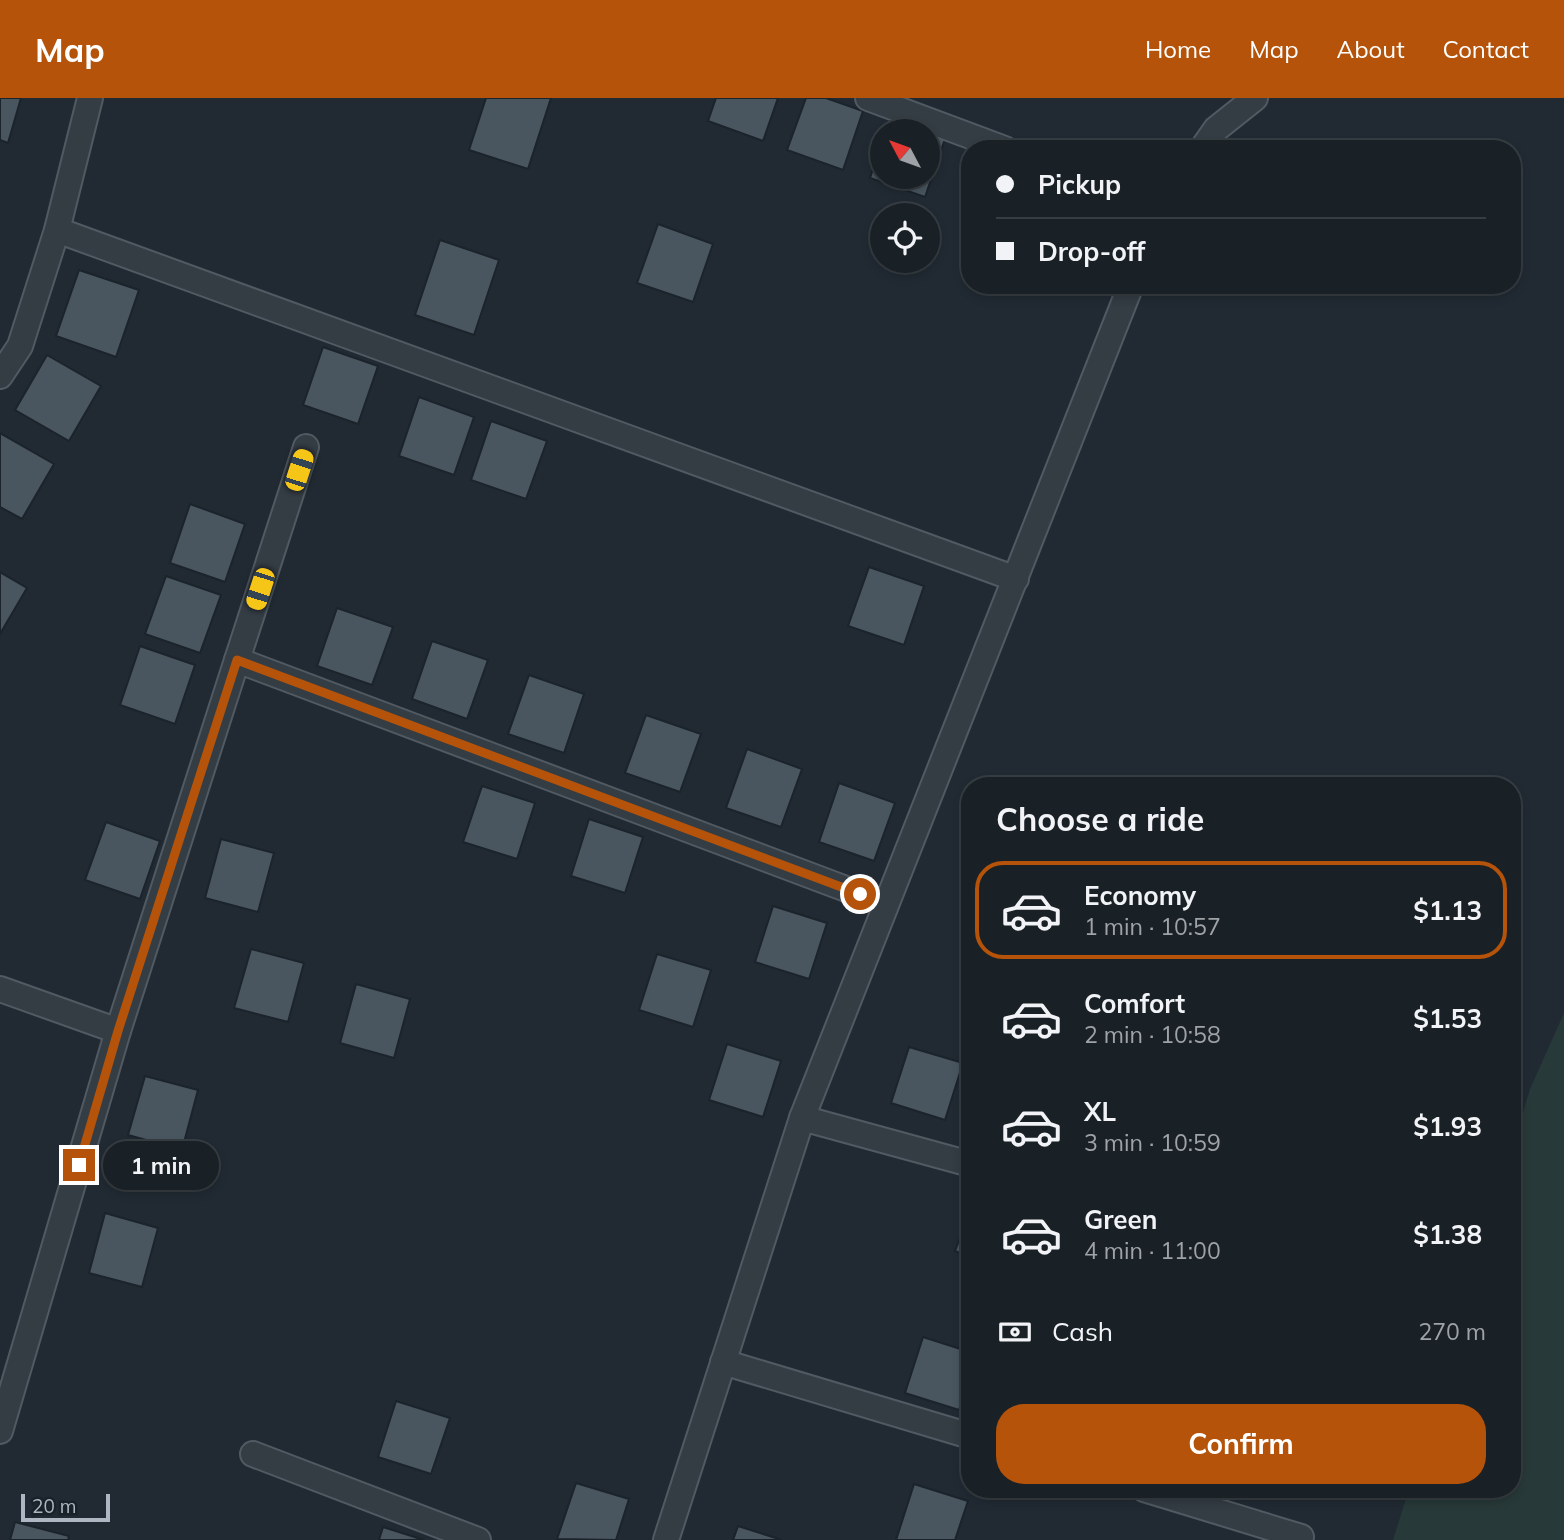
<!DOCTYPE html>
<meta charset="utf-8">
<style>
body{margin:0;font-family:Mulish,sans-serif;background:#22282e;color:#f1f3f6;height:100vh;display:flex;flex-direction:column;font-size:26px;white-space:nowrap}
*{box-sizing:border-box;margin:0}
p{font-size:23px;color:#9fa3a7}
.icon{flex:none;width:38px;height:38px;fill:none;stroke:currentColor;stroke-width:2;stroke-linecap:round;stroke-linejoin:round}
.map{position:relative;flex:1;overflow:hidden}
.details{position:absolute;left:961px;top:679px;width:560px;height:721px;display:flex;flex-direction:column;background:#192026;border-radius:28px;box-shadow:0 4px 10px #0003,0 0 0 2px #373e43}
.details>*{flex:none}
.hud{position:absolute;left:961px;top:42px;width:560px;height:154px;border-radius:28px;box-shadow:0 4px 10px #0003,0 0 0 2px #373e43;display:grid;align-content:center;height:154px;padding:0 35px;background:#192026}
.needle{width:46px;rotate:311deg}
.controls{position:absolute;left:870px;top:21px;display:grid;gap:14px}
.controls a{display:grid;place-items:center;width:70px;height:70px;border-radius:50%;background:#192026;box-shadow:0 4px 10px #0003,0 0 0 2px #373e43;font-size:35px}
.scale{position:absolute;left:21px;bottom:18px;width:89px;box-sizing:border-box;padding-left:7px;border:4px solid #aeb7c1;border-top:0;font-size:19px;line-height:24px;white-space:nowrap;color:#aeb7c1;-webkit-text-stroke:5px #192129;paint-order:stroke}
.end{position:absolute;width:32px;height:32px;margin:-16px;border:9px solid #b45309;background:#fff;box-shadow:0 0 0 4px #fff}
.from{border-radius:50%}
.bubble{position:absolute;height:49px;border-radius:24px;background:#192026;box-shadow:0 4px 10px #0003,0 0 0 2px #373e43;font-size:23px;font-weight:700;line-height:49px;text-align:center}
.car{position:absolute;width:21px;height:42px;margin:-21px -10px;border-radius:9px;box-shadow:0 0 5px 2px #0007;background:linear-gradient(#f5c518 24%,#345 0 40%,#f5c518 0 76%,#345 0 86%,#f5c518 0)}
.hud b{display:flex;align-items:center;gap:24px;height:66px;font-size:26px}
.hud b+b{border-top:2px solid #373e43}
.hud i{width:18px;height:18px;background:#f1f3f6}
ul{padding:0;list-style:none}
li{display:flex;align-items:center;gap:21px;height:98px;margin:0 14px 10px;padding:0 21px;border:4px solid transparent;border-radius:28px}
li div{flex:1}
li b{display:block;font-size:26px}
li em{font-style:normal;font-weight:700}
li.current{border-color:#b45309}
li>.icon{width:63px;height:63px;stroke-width:1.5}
h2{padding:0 35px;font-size:32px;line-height:84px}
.pay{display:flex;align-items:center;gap:18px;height:77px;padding:0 35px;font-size:26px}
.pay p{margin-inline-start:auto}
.button{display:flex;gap:14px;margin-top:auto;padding:14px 35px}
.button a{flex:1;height:80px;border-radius:28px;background:#b45309;color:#fff;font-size:28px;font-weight:700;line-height:80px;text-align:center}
header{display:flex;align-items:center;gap:42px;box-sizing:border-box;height:98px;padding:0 35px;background:#b45309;color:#fff}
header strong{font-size:33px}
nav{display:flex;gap:38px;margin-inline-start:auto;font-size:24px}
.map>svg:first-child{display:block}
.green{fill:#273938}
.building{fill:#49555f;stroke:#1b232b;stroke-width:2}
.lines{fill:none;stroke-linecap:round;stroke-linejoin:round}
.street-casing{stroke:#515a62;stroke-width:28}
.street{stroke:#343c44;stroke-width:24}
.route{stroke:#b45309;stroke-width:9}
</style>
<header>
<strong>Map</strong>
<nav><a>Home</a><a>Map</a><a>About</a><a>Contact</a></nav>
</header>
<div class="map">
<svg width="1564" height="1442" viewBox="0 0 1564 1442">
<rect width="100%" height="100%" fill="#212a33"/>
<!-- green -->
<polygon class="green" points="1564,915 1564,1442 1393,1442 1409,1391 1512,1391 1512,1052 1530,991"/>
<!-- building -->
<g class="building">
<polygon points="0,0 21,0 8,45 0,42"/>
<polygon points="486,0 551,0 528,71 469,52"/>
<polygon points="716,0 778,0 763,43 708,23"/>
<polygon points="806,0 826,0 863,13 843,72 787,52"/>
<polygon points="890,21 925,33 886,33"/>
<polygon points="928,34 945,41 925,99 870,80 882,44 882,79 928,79"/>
<polygon points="658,126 713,146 693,204 637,185"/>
<polygon points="440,142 499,162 474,237 415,217"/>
<polygon points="79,172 139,192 116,259 56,238"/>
<polygon points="323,249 378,268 358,326 303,307"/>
<polygon points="47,257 101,288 69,343 15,312"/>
<polygon points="419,299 474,319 454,377 399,358"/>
<polygon points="491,323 547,343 526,401 471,382"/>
<polygon points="0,335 54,366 22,421 0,409"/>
<polygon points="190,406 245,426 225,484 170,465"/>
<polygon points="869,469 924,488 904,547 848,528"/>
<polygon points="0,474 27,490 0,536"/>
<polygon points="166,478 221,497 200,555 145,536"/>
<polygon points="337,510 393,529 372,587 317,568"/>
<polygon points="432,543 488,562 467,621 412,601"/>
<polygon points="140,548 195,567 175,626 120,607"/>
<polygon points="529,577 584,596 564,655 508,636"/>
<polygon points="646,617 701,636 680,694 625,675"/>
<polygon points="747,651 802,671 781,729 726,710"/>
<polygon points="839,685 895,705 874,763 819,744"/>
<polygon points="482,688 535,705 517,761 463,744"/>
<polygon points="589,721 643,739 625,795 571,778"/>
<polygon points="106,724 160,743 140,801 85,782"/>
<polygon points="221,741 274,755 258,814 205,800"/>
<polygon points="773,808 827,825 809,881 755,864"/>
<polygon points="251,851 304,865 288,924 234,910"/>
<polygon points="657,856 711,872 693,929 639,912"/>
<polygon points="356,886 410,901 394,960 340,945"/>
<polygon points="727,946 781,963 763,1019 709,1002"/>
<polygon points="909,949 963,965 945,1022 891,1005"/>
<polygon points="145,978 198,992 182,1052 128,1037"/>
<polygon points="970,1114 970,1159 955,1153"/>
<polygon points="105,1115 158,1130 142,1189 89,1175"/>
<polygon points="923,1239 970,1254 970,1279 959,1312 905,1295"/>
<polygon points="396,1303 450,1320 431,1376 378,1359"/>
<polygon points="576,1385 629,1401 616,1442 557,1441"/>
<polygon points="914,1386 968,1403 955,1442 896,1442"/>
<polygon points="15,1424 69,1438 68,1442 10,1442"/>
<polygon points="738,1428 782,1442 733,1442"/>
<polygon points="383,1429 424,1442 379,1442"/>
</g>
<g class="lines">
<!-- street casing -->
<g class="street-casing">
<g id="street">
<polyline points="868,0 1005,51"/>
<polyline points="1202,51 1216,31 1255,0"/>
<polyline points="57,132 1016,481"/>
<polyline points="0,278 20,248 57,132 90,0"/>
<polyline points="237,562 306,349"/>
<polyline points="0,891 118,933"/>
<polyline points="802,1020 970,1066"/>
<polyline points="723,1264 970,1338"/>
<polyline points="0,1333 118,933 237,562 886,806"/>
<polyline points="253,1356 478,1442"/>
<polyline points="1144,1391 1301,1439"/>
<polyline points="666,1442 802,1020 1131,187"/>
</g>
</g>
<!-- street -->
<use href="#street" class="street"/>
</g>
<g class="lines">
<!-- route -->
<polyline class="route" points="79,1067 118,933 237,562 860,796"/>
</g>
</svg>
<div class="controls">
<a><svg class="needle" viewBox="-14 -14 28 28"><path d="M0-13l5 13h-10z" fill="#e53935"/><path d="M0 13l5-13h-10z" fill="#9fa3a7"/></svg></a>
<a><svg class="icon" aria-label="locate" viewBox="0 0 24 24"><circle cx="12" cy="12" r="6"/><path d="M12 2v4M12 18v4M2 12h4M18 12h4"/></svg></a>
</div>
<div class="scale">20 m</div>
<i class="end from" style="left:860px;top:796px"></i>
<i class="end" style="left:79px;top:1067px"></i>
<div class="bubble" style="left:103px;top:1043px;width:116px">1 min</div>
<i class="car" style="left:299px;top:372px;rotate:18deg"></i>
<i class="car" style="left:260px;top:491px;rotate:198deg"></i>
<div class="hud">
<b><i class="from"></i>Pickup</b>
<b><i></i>Drop-off</b>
</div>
<section class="details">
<h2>Choose a ride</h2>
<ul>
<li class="current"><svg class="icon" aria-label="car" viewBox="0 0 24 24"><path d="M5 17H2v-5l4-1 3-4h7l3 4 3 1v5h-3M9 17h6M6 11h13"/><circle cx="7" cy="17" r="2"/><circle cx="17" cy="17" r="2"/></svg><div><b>Economy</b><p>1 min · 10:57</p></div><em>$1.13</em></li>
<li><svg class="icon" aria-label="car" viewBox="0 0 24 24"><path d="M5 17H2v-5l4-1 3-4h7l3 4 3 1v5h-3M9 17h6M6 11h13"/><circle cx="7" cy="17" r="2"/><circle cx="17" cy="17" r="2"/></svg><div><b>Comfort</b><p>2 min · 10:58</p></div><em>$1.53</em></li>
<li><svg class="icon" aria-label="car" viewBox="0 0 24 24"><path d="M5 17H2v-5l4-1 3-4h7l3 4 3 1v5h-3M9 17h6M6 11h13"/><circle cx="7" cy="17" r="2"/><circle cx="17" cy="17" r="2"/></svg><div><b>XL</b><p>3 min · 10:59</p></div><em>$1.93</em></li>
<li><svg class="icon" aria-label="car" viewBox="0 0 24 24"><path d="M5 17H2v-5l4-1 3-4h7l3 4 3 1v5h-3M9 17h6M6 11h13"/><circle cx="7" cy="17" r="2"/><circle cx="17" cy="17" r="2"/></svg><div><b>Green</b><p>4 min · 11:00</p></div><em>$1.38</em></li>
</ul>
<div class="pay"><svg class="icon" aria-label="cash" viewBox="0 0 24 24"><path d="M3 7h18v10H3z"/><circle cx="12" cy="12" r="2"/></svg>Cash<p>270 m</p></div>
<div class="button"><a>Confirm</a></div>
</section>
</div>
